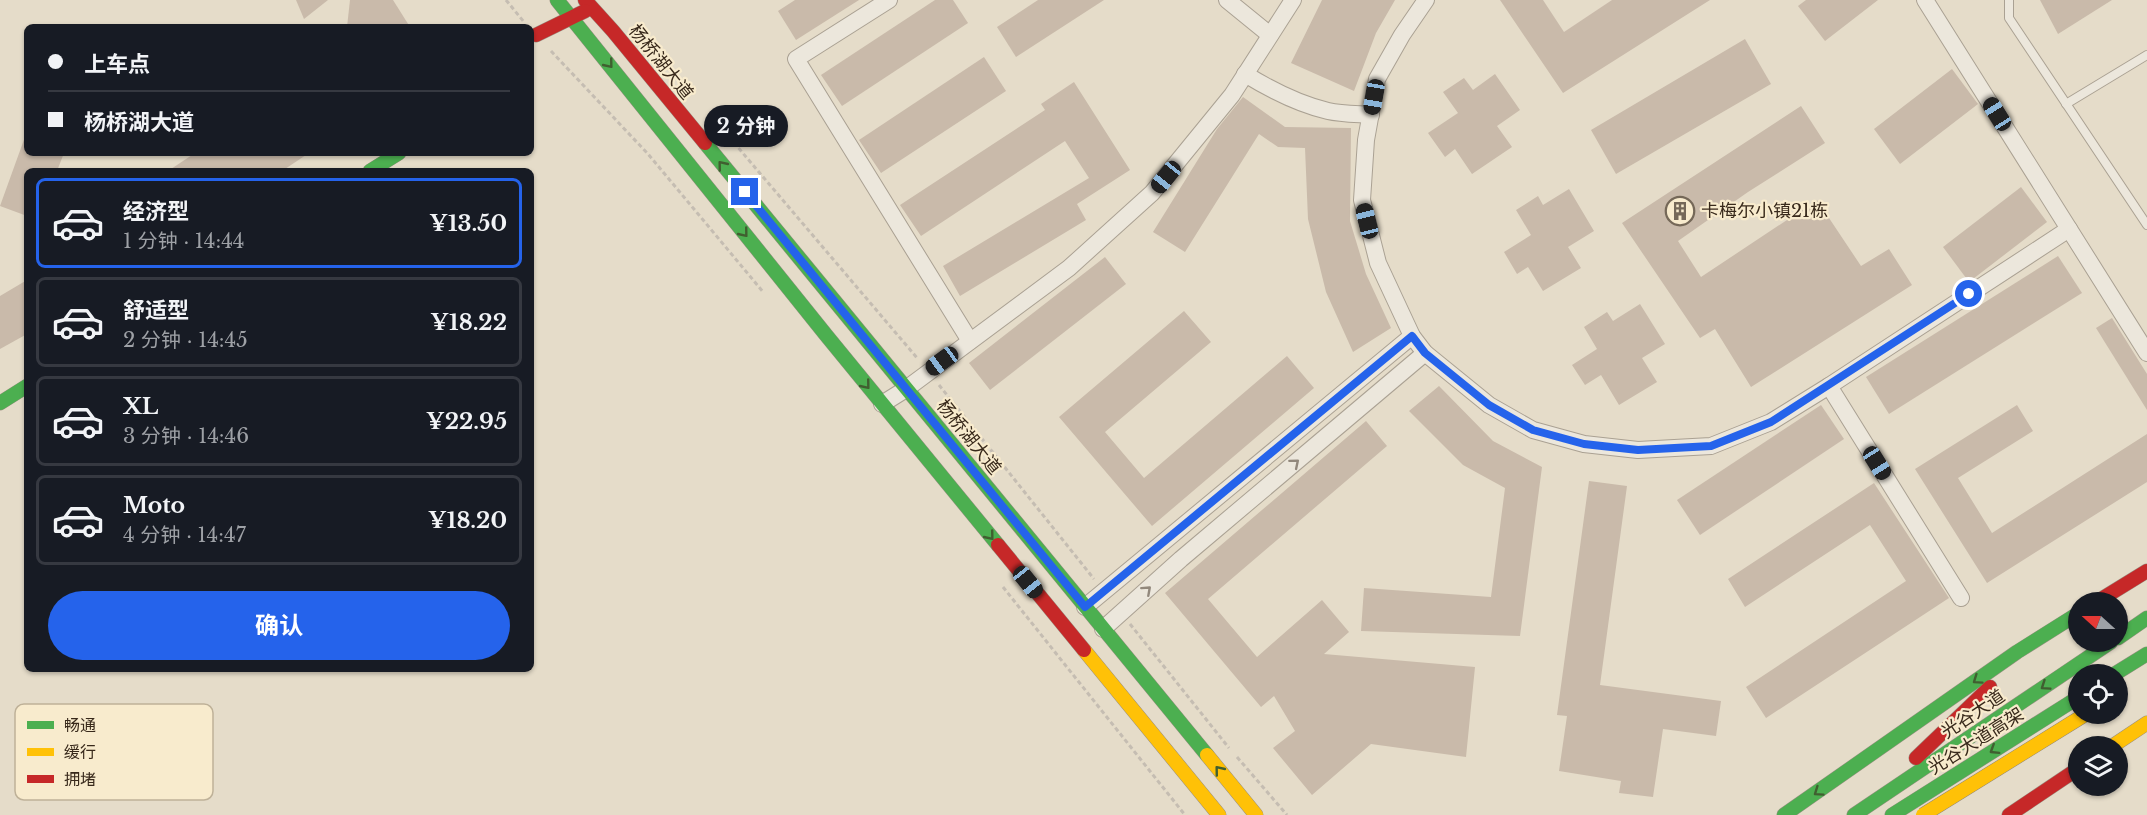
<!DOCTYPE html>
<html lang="zh">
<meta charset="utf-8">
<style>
body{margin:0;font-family:"Libre Baskerville","Noto Sans SC",serif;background:#242831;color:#f1f3f6;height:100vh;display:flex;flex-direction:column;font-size:22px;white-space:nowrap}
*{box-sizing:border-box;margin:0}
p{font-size:20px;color:#9ea1a6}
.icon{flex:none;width:33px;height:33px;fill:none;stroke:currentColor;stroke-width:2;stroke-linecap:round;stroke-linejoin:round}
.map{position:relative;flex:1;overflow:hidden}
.side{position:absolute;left:24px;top:168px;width:510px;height:504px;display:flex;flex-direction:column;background:#171b24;border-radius:9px;box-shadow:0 2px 4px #0004}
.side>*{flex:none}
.banner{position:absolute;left:24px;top:24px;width:510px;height:132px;border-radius:9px;box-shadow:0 2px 4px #0004;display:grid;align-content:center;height:132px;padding:0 24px;background:#171b24}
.needle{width:39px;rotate:291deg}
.tools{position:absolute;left:2068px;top:592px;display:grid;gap:12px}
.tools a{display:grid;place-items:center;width:60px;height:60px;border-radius:50%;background:#171b24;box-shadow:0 2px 4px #0004;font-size:30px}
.end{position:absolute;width:27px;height:27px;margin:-14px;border:8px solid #2563eb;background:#fff;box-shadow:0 0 0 3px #fff}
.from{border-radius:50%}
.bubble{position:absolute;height:42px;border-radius:21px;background:#171b24;box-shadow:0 2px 4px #0004;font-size:20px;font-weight:700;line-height:42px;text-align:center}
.car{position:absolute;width:18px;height:36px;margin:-18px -9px;border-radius:8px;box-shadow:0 0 4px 2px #0007;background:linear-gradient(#222 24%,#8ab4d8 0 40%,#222 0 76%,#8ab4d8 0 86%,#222 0)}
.banner b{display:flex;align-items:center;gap:21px;height:57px;font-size:22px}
.banner b+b{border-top:2px solid #363941}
.banner i{width:15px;height:15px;background:#f1f3f6}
ul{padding:10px 0 0;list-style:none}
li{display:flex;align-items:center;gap:18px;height:90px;margin:0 12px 9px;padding:0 12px;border:3px solid #363941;border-radius:9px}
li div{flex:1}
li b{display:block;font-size:22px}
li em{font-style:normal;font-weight:700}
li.active{border-color:#2563eb}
li>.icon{width:54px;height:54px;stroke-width:1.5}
.cta{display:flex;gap:12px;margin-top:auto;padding:12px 24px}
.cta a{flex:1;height:69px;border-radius:36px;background:#2563eb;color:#fff;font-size:24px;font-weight:700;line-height:69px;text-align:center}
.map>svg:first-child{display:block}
.building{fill:#c9baaa}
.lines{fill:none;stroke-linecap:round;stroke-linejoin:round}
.lane-casing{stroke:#aaa193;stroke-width:10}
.street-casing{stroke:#aaa193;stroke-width:18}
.fast-casing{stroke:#999083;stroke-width:15}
.slow-casing{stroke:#999083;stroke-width:15}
.jam-casing{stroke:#999083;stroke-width:15}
.path{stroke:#c5bdb2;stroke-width:3;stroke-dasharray:4.5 3;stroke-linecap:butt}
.lane{stroke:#ece7dc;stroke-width:8}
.street{stroke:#ece7dc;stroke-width:16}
.fast{stroke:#4caf50;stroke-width:14}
.slow{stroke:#ffc107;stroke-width:14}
.jam{stroke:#c62828;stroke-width:14}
.slow-bridge-casing{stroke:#8f867a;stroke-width:15;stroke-linecap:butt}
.slow-bridge{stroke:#ffc107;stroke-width:14}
.oneway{stroke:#405f30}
.oneway2{stroke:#92887c}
.route{stroke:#2563eb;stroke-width:8}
.labels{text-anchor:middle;stroke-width:4.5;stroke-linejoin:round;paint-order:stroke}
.street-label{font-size:18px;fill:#38291b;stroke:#f8ebcd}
.poi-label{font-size:18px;fill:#38291b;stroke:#f8ebcd;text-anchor:start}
.key{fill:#f8ebcd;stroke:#beb198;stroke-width:1.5}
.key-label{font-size:16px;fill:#38291b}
</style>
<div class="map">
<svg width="2147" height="815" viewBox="0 0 2147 815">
<rect width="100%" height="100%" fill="#e5dcc9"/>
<!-- building -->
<g class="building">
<polygon points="296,0 328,0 304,19"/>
<polygon points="350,0 393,0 410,27 347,27"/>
<polygon points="795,0 859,0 796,40 778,11"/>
<polygon points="935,0 953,0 968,23 842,106 821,75"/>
<polygon points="1038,0 1104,0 1016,57 997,27"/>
<polygon points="1322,0 1395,0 1376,33 1354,91 1291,63"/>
<polygon points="1500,0 1543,0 1564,32 1612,0 1710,0 1563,93"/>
<polygon points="1806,0 1878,0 1825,41 1798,6"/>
<polygon points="2040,0 2112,0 2058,34"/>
<polygon points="1745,39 1771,84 1616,174 1591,130"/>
<polygon points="984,57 1006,91 881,173 859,140"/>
<polygon points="1952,69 1978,104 1900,164 1874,129"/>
<polygon points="1495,74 1520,110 1497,126 1512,147 1472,174 1455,149 1445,157 1428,133 1458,113 1443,92 1464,78 1473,90"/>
<polygon points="1074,82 1130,170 1077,204 1086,220 960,296 943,266 1089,178 1065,141 921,236 900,205 1045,110 1041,104"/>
<polygon points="1243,97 1285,127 1351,128 1350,221 1366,274 1391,328 1353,352 1326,292 1308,219 1305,148 1278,147 1259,134 1185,252 1153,232 1217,129"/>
<polygon points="1801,106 1825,143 1748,192 1678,241 1701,277 1817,200 1861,266 1889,249 1912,285 1751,387 1715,329 1700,338 1622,223"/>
<polygon points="26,134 27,153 64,153 57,171 27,171 27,216 0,206"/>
<polygon points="195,153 309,153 282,171 168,171"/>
<polygon points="2021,187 2047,222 1969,282 1943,247"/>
<polygon points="1569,189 1594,231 1568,247 1581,268 1543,291 1528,267 1517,274 1504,252 1531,235 1516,210 1538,196 1543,205"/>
<polygon points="2058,256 2082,293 1889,414 1866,377"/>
<polygon points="1105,257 1126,284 990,390 969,363"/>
<polygon points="27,280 27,334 0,349 0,296"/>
<polygon points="1640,304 1665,344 1642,358 1657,382 1619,405 1601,375 1585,385 1572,365 1597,349 1584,327 1607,312 1613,321"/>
<polygon points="1184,311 1211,342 1105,432 1144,478 1287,356 1314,388 1152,526 1059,417"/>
<polygon points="2112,318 2147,374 2147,410 2096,328"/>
<polygon points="1439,386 1493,441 1542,467 1520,636 1361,631 1364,588 1491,597 1505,488 1463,465 1409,411"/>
<polygon points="1821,405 1844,439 1700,535 1677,500"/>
<polygon points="2017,405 2033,431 1958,478 1992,533 2147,434 2147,482 1987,583 1915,469"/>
<polygon points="1366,421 1387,446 1208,599 1257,657 1322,600 1349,632 1324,654 1475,667 1466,757 1371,744 1312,795 1273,748 1295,731 1274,696 1261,707 1165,593"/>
<polygon points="1589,481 1627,486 1600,685 1721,701 1716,736 1663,729 1653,797 1619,793 1621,781 1559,771 1567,716 1557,715"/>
<polygon points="1874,483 1949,598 1766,718 1746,687 1906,581 1870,525 1745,607 1728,579"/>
</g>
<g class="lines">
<!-- lane casing -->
<g class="lane-casing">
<g id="lane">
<polyline points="2009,0 2009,18 2147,225"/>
<polyline points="2066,104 2147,55"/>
</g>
</g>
<!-- street casing -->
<g class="street-casing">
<g id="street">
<polyline points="889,0 796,59 970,341"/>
<polyline points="1227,0 1270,35"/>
<polyline points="1426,0 1402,35 1377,79 1366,140 1362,200 1378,263 1412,336 1425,353 1489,405 1533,430 1584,444 1638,450 1711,446 1771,422 1829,386 2069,229"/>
<polyline points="1925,0 2147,353"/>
<path d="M1245,74C1271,90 1298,104 1328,111C1341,114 1357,114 1371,115"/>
<polyline points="1829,386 1961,598"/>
<polyline points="882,404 906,389 1069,268 1152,193 1232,95 1293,0"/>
<polyline points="1085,607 1412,336"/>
<polyline points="1103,629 1181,559 1425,353"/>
</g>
</g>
<!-- fast casing -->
<g class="fast-casing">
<g id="fast">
<polyline points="557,0 826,335 998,545"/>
<polyline points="705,143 1207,755"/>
<polyline points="370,171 399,153"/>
<polyline points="0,403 27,386"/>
<polyline points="2118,638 2147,618"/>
<polyline points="2113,675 2147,654"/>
<polyline points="1784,815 2017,652 2079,613"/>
<polyline points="1854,815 2111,642"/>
<polyline points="1892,815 2079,697"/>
</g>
</g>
<!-- slow casing -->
<g class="slow-casing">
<g id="slow">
<polyline points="1084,650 1219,815"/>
<polyline points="2111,747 2147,723"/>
<polyline points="1207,755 1256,815"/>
</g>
</g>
<!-- jam casing -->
<g class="jam-casing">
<g id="jam">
<polyline points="585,0 613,31 705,143"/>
<polyline points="536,35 585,11"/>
<polyline points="998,545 1084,650"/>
<polyline points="2095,603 2147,571"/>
<polyline points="1916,758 1990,687"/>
<polyline points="2009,815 2079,768"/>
</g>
</g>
<!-- path -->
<g class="path">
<polyline points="506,0 524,22"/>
<polyline points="551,51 648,154 764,293"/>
<polyline points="724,131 918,359"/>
<polyline points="939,385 1094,579"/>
<polyline points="1003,587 1185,815"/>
<polyline points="1130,624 1229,748"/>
<polyline points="1237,757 1287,815"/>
</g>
<!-- lane -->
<use href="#lane" class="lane"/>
<!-- street -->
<use href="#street" class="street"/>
<!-- fast -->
<use href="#fast" class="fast"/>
<!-- slow -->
<use href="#slow" class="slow"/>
<!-- jam -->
<use href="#jam" class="jam"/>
<!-- slow-bridge casing -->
<g class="slow-bridge-casing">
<polyline id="slow-bridge" points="1923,815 2086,714"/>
</g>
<!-- slow-bridge -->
<use href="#slow-bridge" class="slow-bridge"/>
</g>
<!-- one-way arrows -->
<defs><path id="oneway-chevron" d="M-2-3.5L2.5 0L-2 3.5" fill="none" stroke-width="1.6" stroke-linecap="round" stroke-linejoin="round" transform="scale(1.5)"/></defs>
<g class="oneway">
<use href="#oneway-chevron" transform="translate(609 64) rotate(51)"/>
<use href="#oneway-chevron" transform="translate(722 165) rotate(-129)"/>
<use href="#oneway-chevron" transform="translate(744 233) rotate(51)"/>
<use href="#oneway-chevron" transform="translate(866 385) rotate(51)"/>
<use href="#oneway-chevron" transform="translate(990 536) rotate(51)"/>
<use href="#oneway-chevron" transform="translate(1977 680) rotate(145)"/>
<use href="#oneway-chevron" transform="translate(2045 686) rotate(146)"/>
<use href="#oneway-chevron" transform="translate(1994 750) rotate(148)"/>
<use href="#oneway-chevron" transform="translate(1219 770) rotate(-129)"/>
<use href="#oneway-chevron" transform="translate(1818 792) rotate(145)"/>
</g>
<g class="oneway2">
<use href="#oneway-chevron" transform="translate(1295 463) rotate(-40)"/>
<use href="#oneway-chevron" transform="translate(1147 590) rotate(-42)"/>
</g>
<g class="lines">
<!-- route -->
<polyline class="route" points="745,192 1085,607 1412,336 1425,353 1489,405 1533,430 1584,444 1638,450 1711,446 1771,422 1969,294"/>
</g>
<!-- icons -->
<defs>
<g id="building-ring" transform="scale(1.5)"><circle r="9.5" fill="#f8ebcd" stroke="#756858" stroke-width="1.5"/><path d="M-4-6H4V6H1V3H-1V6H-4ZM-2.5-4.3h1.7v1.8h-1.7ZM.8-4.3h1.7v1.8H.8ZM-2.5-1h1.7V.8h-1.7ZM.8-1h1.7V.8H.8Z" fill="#756858"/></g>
</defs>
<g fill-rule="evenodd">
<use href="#building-ring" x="1680" y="211"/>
</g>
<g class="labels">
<!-- street labels -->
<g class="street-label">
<text transform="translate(661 62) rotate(51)" y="6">杨桥湖大道</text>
<text transform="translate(969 437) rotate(51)" y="6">杨桥湖大道</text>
<text transform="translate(1973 714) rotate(-34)" y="6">光谷大道</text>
<text transform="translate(1976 741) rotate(-32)" y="6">光谷大道高架</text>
</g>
<!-- poi labels -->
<g class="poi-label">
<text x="1701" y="217">卡梅尔小镇21栋</text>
</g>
</g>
<!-- legend -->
<rect x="15" y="704" width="198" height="96" rx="9" class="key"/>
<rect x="27" y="721" width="27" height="8" fill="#4caf50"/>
<rect x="27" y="748" width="27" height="8" fill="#ffc107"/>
<rect x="27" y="775" width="27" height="8" fill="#c62828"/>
<g class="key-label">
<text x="64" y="731">畅通</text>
<text x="64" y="758">缓行</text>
<text x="64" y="785">拥堵</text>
</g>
</svg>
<div class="tools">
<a><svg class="needle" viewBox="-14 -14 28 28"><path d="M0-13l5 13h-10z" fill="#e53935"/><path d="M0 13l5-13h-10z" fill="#9ea1a6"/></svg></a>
<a><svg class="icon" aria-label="locate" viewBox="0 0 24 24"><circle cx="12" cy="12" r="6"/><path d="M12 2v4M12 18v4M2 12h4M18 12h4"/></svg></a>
<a><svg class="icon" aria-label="layers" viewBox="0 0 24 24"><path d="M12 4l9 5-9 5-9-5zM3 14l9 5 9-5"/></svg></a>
</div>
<i class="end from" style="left:1969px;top:294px"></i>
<i class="end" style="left:745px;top:192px"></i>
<div class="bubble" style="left:704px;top:105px;width:84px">2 分钟</div>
<i class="car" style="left:1374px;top:97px;rotate:190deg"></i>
<i class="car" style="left:1997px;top:114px;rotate:328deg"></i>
<i class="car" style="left:1166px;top:177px;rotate:219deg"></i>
<i class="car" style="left:1367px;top:221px;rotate:346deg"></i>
<i class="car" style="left:942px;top:361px;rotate:234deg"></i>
<i class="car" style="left:1877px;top:463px;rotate:148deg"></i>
<i class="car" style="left:1028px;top:582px;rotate:141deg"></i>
<div class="banner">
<b><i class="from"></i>上车点</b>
<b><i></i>杨桥湖大道</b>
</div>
<section class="side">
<ul>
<li class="active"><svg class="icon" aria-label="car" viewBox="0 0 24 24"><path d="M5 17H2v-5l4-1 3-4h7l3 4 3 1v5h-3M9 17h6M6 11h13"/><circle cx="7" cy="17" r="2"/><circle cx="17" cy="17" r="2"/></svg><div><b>经济型</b><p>1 分钟 · 14:44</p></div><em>¥13.50</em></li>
<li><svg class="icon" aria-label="car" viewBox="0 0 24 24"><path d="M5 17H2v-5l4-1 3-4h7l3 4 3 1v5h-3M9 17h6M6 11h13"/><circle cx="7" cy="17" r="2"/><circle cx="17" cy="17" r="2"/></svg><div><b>舒适型</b><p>2 分钟 · 14:45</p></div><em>¥18.22</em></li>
<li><svg class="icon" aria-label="car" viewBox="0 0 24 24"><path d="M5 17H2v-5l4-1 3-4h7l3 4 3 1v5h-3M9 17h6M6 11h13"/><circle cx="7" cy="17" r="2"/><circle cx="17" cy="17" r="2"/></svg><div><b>XL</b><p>3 分钟 · 14:46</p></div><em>¥22.95</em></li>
<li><svg class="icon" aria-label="car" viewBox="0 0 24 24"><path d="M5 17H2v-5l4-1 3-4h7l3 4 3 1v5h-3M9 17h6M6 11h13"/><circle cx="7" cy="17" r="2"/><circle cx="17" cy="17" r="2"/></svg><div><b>Moto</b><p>4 分钟 · 14:47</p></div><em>¥18.20</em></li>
</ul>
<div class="cta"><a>确认</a></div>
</section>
</div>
